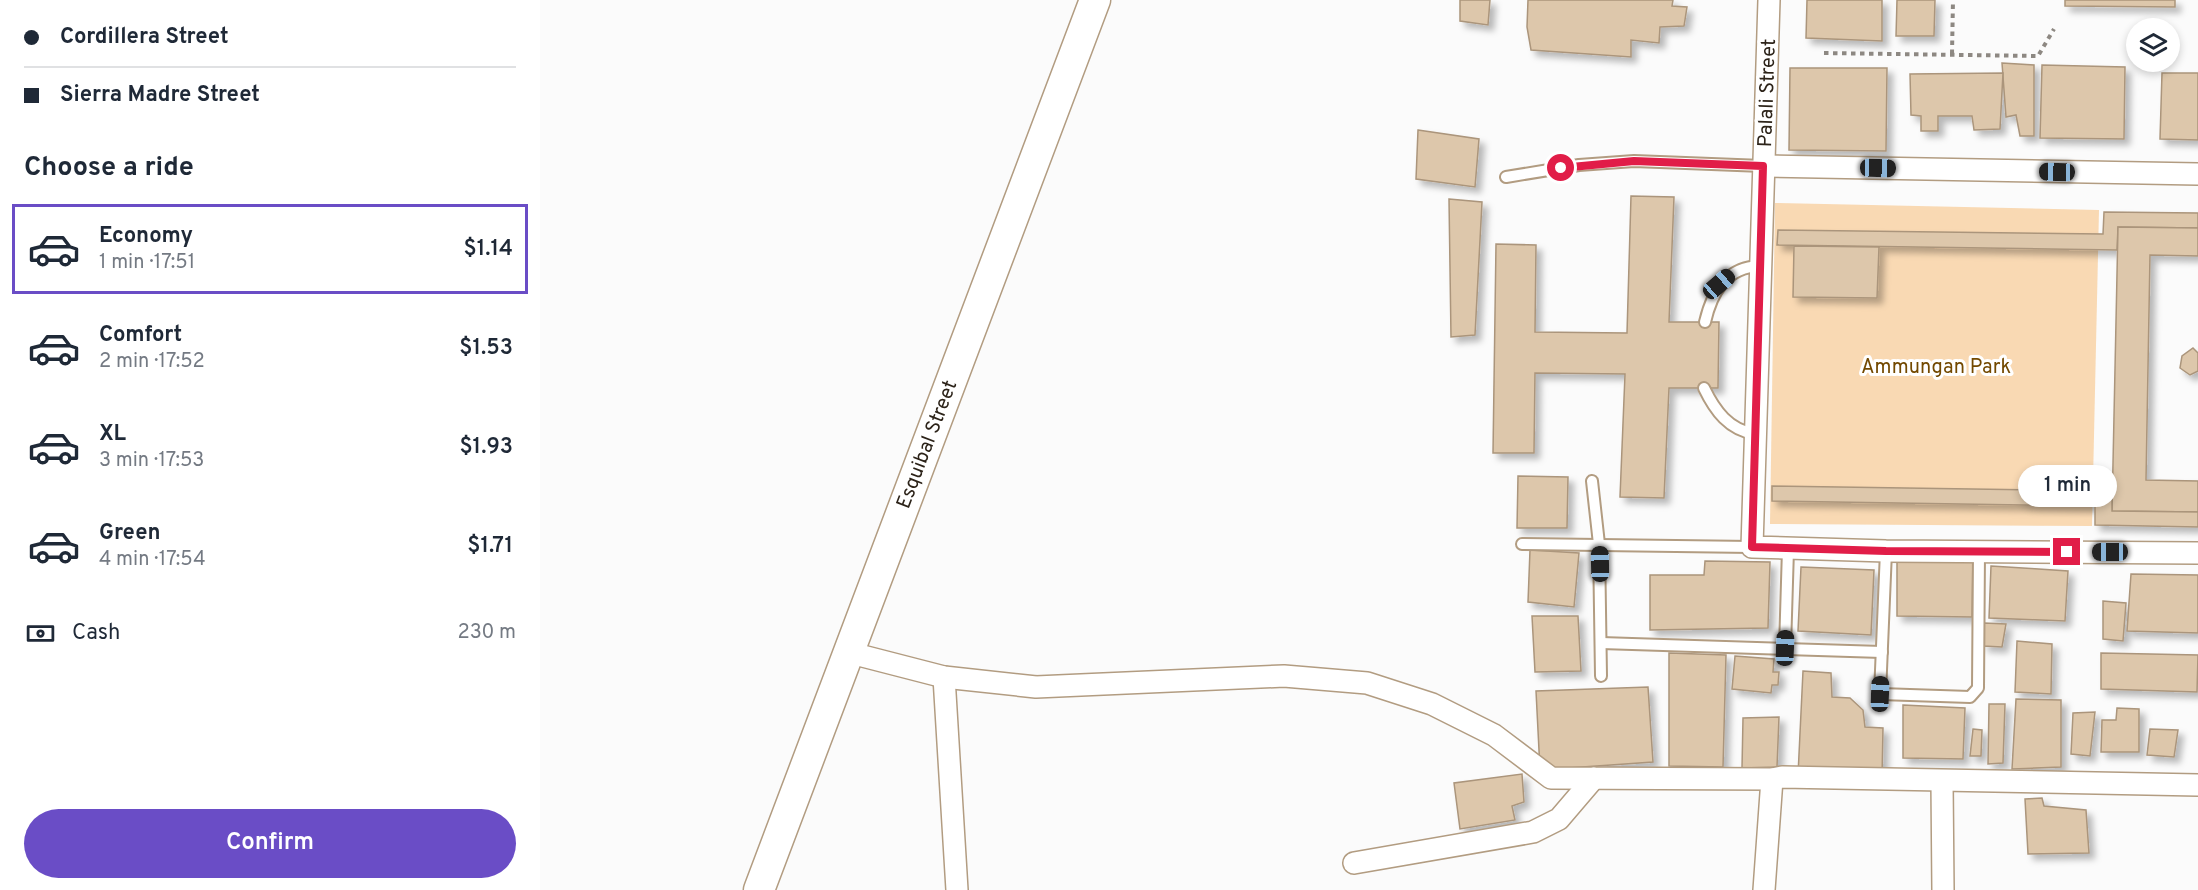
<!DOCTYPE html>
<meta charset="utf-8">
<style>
body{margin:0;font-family:Overpass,sans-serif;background:#f6f6f7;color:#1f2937;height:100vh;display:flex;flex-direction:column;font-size:22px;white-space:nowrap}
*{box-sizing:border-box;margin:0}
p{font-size:20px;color:#747a83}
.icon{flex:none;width:33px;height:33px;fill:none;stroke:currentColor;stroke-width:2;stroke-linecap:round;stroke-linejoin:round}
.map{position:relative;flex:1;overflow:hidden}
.side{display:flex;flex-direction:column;background:#fff;width:540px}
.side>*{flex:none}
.hud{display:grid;align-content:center;height:132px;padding:0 24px;background:#fff}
.fabs{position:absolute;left:1586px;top:18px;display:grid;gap:12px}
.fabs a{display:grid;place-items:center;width:54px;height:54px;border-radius:50%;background:#fff;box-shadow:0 3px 9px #0003;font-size:30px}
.end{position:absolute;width:27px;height:27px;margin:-14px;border:8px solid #e11d48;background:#fff;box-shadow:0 0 0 3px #fff}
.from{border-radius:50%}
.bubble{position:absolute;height:42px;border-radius:21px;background:#fff;box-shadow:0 3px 9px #0003;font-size:20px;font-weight:600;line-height:42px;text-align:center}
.car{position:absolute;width:18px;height:36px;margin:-18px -9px;border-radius:8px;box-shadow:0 0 4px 2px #0007;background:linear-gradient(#222 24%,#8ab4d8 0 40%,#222 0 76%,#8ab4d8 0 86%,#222 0)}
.hud b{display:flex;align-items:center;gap:21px;height:57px;font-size:22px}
.hud b+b{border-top:2px solid #e0e1e3}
.hud i{width:15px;height:15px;background:#1f2937}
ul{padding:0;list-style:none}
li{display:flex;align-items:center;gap:18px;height:90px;margin:0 12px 9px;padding:0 12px;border:3px solid transparent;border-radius:0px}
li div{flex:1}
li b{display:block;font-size:22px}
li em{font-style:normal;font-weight:600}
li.selected{border-color:#6a4dc6}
li>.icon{width:54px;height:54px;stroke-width:1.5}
h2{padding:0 24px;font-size:27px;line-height:72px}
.pay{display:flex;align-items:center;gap:15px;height:66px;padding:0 24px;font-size:22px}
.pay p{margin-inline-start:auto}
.action{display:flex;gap:12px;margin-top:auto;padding:12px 24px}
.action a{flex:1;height:69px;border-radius:36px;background:#6a4dc6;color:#fff;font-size:24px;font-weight:600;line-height:69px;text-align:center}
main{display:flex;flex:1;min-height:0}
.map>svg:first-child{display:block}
.green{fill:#f9d9b3}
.building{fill:#ddc7ab;stroke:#ab957b;stroke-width:1.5;filter:url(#shadow)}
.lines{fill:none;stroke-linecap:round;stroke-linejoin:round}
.lane-casing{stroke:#b29c81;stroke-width:14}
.street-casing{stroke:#b29c81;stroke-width:24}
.secondary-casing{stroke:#b29c81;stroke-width:33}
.path{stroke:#8d8882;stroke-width:4;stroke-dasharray:4.5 4.5;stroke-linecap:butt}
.lane{stroke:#fff;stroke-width:10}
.street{stroke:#fff;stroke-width:21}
.secondary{stroke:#fff;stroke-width:30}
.route{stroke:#e11d48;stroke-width:8}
.labels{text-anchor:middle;stroke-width:6;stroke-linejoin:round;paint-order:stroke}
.street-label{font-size:20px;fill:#2c2319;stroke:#fff}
.park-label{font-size:20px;fill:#734900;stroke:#fff}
</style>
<main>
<section class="side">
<div class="hud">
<b><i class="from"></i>Cordillera Street</b>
<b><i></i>Sierra Madre Street</b>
</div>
<h2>Choose a ride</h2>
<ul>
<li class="selected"><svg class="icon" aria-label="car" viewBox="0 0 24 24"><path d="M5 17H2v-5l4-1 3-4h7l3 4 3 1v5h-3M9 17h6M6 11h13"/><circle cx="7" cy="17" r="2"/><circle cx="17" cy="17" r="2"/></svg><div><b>Economy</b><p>1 min · 17:51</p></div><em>$1.14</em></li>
<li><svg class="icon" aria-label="car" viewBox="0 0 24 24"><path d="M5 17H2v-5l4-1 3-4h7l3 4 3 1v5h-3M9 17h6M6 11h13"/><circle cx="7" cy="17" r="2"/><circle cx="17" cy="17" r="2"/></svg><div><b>Comfort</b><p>2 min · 17:52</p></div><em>$1.53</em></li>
<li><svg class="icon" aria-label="car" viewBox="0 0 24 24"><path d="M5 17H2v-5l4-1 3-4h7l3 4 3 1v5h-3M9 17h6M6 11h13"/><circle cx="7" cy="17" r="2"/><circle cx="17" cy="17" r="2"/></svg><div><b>XL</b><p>3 min · 17:53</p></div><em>$1.93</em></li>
<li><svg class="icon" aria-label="car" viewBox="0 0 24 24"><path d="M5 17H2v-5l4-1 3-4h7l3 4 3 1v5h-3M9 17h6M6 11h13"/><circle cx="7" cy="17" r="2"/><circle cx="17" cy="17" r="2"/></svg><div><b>Green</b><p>4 min · 17:54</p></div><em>$1.71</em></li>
</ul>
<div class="pay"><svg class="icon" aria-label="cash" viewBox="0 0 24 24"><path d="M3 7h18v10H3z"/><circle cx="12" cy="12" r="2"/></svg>Cash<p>230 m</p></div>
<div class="action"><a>Confirm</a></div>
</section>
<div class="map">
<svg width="1658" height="890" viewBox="0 0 1658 890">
<defs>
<filter id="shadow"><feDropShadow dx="5.5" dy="5.5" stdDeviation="3" flood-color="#0004"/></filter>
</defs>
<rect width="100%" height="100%" fill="#fbfbfb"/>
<!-- green -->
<polygon class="green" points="1235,203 1559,210 1552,526 1230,524"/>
<!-- building -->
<g class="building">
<polygon points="920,0 950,0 948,25 920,21"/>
<polygon points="988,0 1133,0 1132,6 1147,7 1144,26 1120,27 1119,43 1091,40 1091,57 991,50 987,27"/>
<polygon points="1267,0 1342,0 1342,41 1266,38"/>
<polygon points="1357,0 1395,0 1394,36 1356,36"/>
<polygon points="1525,0 1635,0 1635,7 1525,6"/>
<polygon points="1462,63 1494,65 1494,136 1480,136 1476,115 1466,117"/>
<polygon points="1502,65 1585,67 1584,139 1500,138"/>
<polygon points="1250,68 1347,68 1346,151 1249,150"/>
<polygon points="1463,73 1460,129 1434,130 1432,116 1398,116 1398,131 1381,131 1381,116 1371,115 1370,74"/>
<polygon points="1622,73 1658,73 1658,140 1620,139"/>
<polygon points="878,130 939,139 935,187 876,179"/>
<polygon points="1091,196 1134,197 1129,322 1179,322 1178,388 1129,388 1124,498 1080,497 1085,374 995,373 994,453 953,453 956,244 996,245 995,332 1087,333"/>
<polygon points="909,199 942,202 935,335 911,337"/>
<polygon points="1564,212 1658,213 1658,228 1578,227 1577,250 1237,245 1238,230 1563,234"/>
<polygon points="1578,227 1658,228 1658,256 1610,255 1606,480 1658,481 1658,512 1572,511"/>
<polygon points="1254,246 1339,247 1337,298 1253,297"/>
<polygon points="1653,348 1658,353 1658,371 1650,375 1640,368 1642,356"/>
<polygon points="978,476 1028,477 1027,528 977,528"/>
<polygon points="1232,486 1572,491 1572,511 1658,512 1658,527 1555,525 1555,506 1232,501"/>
<polygon points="990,550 1039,553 1034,607 988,602"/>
<polygon points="1433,555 1432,617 1357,616 1357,557"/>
<polygon points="1165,561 1230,562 1228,628 1110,630 1110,575 1164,575"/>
<polygon points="1451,566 1528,571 1525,621 1449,618"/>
<polygon points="1261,567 1334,570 1331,635 1258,631"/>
<polygon points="1591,574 1658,575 1658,633 1587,631"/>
<polygon points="1563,601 1586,603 1583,641 1563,639"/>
<polygon points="992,616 1038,616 1041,671 995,672"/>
<polygon points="1444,623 1466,624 1462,647 1443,646"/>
<polygon points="1477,641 1512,644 1511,694 1475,692"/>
<polygon points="1129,653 1186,655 1183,767 1129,766"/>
<polygon points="1561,653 1658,655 1657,692 1561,689"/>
<polygon points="1195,656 1234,659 1233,672 1239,672 1238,685 1232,685 1231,693 1192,689"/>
<polygon points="1263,671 1291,673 1292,697 1310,698 1323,710 1325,727 1343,728 1342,777 1258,775"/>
<polygon points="1108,687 1113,762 1000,770 996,691"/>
<polygon points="1476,699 1521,700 1521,767 1472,769"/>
<polygon points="1449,704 1465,704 1463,763 1448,764"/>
<polygon points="1363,705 1425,708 1423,759 1363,758"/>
<polygon points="1577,708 1599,709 1599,752 1561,752 1562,720 1576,720"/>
<polygon points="1555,712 1550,756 1531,754 1533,713"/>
<polygon points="1239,717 1237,767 1202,768 1203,718"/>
<polygon points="1433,729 1442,730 1441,756 1430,756"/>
<polygon points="1610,729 1638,730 1634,757 1607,755"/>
<polygon points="982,774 984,802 972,806 975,820 920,829 914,783"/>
<polygon points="1502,798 1504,806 1546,810 1549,853 1488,854 1485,799"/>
</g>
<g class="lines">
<!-- lane casing -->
<g class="lane-casing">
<g id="lane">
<polyline points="966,177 1039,165 1094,161 1223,166"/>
<path d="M1165,322C1172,292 1186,267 1220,266"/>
<path d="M1164,388C1175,411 1189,430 1215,434"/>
<polyline points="1052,481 1059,544 1061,676"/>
<polyline points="982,544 1212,547"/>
<polyline points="1346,551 1340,694 1430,697 1438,688 1439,552"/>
<polyline points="1061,643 1342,652"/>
<polyline points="1245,648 1248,549"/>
</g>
</g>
<!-- street casing -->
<g class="street-casing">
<g id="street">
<polyline points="1229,0 1212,547 1346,551 1658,553"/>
<polyline points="1223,166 1658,174"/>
<polyline points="307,652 404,677 496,687 744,676 827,683 892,704 954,735 1011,778 1232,779 1242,777 1658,785"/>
<polyline points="404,677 417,890"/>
<polyline points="1402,782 1403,890"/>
<polyline points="814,863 993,832 1019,819 1054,778"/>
<polyline points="1224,890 1232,779"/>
</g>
</g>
<!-- secondary casing -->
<g class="secondary-casing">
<polyline id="secondary" points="219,890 555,0"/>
</g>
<!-- path -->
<g class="path">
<polyline points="1284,53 1498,56 1514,29"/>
<polyline points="1412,54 1413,0"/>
</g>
<!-- lane -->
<use href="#lane" class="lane"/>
<!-- street -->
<use href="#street" class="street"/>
<!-- secondary -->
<use href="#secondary" class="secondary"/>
</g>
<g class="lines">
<!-- route -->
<polyline class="route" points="1021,168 1094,161 1223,166 1212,547 1346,551 1527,552"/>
</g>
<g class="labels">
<!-- street labels -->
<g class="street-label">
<text transform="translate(1226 93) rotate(-88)" y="7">Palali Street</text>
<text transform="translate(386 444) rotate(-69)" y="7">Esquibal Street</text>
</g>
<!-- park labels -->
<g class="park-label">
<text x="1396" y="373">Ammungan Park</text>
</g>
</g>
</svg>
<div class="fabs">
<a><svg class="icon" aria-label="layers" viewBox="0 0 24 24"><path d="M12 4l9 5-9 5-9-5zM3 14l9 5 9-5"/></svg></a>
</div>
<i class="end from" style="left:1021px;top:168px"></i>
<i class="end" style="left:1527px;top:552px"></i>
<div class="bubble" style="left:1478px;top:465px;width:99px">1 min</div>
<i class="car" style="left:1338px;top:168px;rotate:91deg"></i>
<i class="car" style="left:1517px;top:172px;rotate:271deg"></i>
<i class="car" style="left:1179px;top:284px;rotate:49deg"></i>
<i class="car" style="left:1570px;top:552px;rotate:270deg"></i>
<i class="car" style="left:1060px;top:564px;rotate:359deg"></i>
<i class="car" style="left:1245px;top:648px;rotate:2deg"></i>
<i class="car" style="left:1340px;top:694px;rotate:2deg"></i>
</div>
</main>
